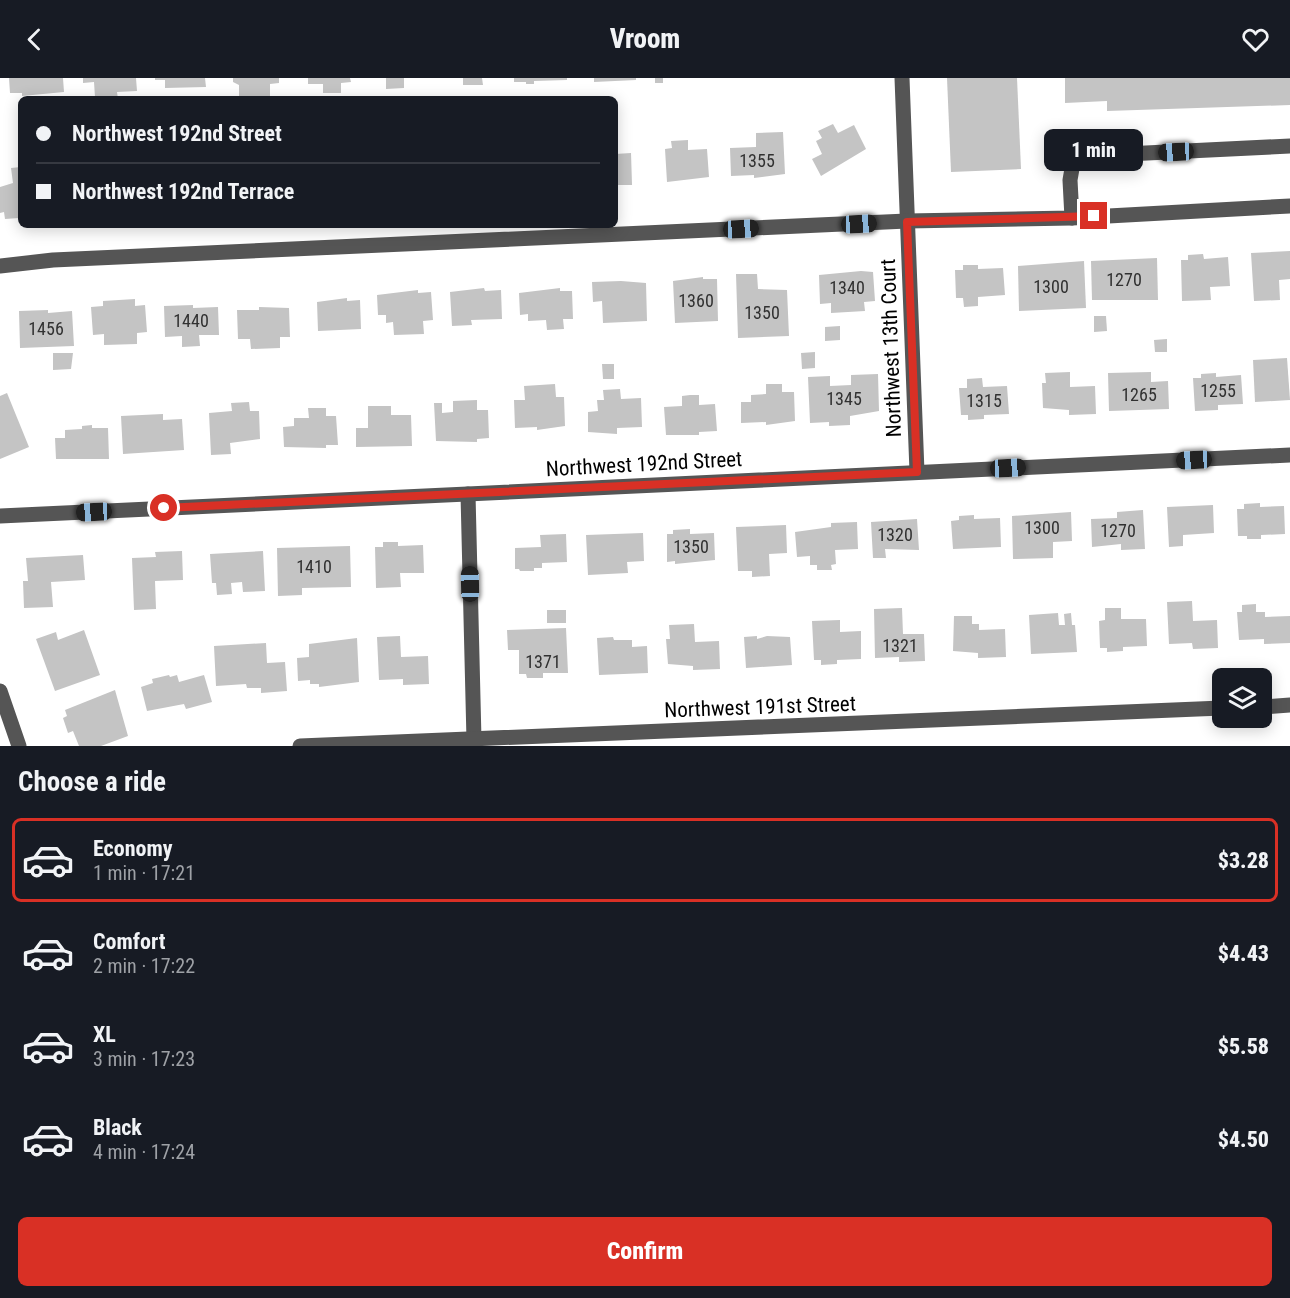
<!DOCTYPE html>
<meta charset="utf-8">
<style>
body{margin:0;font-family:"Roboto Condensed",sans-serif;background:#242831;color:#f1f3f6;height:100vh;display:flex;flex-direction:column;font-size:22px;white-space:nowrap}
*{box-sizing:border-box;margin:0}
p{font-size:20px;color:#9ea1a6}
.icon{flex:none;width:33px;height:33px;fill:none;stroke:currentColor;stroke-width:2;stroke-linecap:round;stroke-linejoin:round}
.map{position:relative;height:668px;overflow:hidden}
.drawer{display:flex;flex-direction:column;background:#171b24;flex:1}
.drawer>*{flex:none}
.banner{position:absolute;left:18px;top:18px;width:600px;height:132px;border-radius:9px;box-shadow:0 3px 15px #0003;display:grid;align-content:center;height:132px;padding:0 18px;background:#171b24}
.fabs{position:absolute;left:1212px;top:590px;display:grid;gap:12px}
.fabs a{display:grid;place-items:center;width:60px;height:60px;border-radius:9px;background:#171b24;box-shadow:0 3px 15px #0003;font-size:30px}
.end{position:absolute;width:27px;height:27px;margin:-14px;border:8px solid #d93025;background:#fff;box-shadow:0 0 0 3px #fff}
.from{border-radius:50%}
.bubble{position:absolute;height:42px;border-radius:9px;background:#171b24;box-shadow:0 3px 15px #0003;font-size:20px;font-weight:800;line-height:42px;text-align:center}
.car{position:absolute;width:18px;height:36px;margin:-18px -9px;border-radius:8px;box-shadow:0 0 4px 2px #0007;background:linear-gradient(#222 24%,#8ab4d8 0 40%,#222 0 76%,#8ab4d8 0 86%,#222 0)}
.banner b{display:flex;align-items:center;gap:21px;height:57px;font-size:22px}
.banner b+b{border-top:2px solid #363941}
.banner i{width:15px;height:15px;background:#f1f3f6}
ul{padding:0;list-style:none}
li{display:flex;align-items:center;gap:18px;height:84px;margin:0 12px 9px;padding:0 6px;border:3px solid transparent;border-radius:9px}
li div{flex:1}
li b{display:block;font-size:22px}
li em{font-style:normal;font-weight:800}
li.on{border-color:#d93025}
li>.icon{width:54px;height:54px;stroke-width:1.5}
h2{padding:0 18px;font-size:27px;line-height:72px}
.cta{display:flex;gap:12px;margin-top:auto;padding:12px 18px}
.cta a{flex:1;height:69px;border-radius:9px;background:#d93025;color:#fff;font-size:24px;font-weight:800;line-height:69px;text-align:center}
header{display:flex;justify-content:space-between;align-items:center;height:78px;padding:0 18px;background:#171b24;font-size:27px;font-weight:800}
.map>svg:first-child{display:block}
.building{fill:#c4c4c4}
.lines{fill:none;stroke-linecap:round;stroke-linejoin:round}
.minor{stroke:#555;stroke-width:15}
.route{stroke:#d93025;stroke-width:8}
.labels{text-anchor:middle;stroke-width:4.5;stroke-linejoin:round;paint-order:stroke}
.number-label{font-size:18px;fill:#313131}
.street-label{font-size:21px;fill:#000;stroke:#fff}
</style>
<header><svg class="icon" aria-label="back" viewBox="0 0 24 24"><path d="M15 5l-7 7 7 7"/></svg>Vroom<svg class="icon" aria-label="heart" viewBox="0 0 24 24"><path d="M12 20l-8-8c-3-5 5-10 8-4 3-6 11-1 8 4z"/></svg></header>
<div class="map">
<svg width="1290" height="668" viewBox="0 0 1290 668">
<rect width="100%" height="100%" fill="#fff"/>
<!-- building -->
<g class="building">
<polygon points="9,0 63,0 64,14 22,18 22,15 10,15"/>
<polygon points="83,0 136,0 137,13 117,14 118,21 101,21 101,19 95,19 94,4 83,5"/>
<polygon points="155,0 205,0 206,9 165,10 165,2 155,2"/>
<polygon points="233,0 279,0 279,5 270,6 270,18 239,20 239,7 233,4"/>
<polygon points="308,0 350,0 351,4 341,5 341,15 323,15 323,6 308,6"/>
<polygon points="386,0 404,0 404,10 386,11"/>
<polygon points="463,0 482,0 483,7 463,7"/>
<polygon points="514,0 567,0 567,2 534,3 534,6 526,6 526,4 514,4"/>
<polygon points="594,0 636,0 636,2 594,4"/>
<rect x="655" y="0" width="8" height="5"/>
<polygon points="947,0 1017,0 1021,91 951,94"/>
<polygon points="1065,0 1290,0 1290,27 1107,33 1107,23 1065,25"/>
<polygon points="833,46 838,55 854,47 866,71 821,98 812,81 822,76 816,63 822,60 818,53"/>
<polygon points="783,54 785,96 754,100 754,97 731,98 730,70 756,69 756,55"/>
<polygon points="688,62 688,72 707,71 709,99 667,104 665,71 672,70 671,63"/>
<polygon points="631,75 632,107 615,107 615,76"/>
<polygon points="21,89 19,140 5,141 4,134 0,135 0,109 13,105 11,90"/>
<polygon points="1290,173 1290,201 1279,202 1280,222 1254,223 1251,175"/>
<polygon points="1203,176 1204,181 1228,179 1230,208 1210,209 1211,222 1182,223 1181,182 1188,182 1188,177"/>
<polygon points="1157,180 1158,222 1092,222 1091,183"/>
<polygon points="1084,183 1086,230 1019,233 1018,188"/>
<polygon points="963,187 978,187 978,191 1003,190 1005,217 978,219 978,228 964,229 963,220 956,220 955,192 963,192"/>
<polygon points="861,193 873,194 875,223 864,224 865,233 831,235 831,225 820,226 819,197"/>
<polygon points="736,196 757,196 758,211 787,212 789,258 738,260"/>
<polygon points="703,199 703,201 717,201 718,243 675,245 673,203"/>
<polygon points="621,203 646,205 647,243 603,245 602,223 593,224 592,204"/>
<polygon points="484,210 485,213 501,212 502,241 471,242 472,247 452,248 450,214"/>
<polygon points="560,210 560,213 572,213 573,241 563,241 564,251 547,252 546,242 528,243 528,236 520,237 519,215"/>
<polygon points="418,212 418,215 431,214 433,242 423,243 424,256 394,257 393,244 386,245 386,237 378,237 377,217"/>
<polygon points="347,220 347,223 360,222 361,251 318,253 317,224"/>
<polygon points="135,221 135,228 145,227 147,254 137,255 137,266 104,267 104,256 93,257 91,229 103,228 103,223"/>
<polygon points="193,227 193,230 218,229 219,257 199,257 200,268 182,269 182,258 165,259 164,228"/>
<polygon points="259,229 289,230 290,259 280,259 280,270 251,271 250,261 238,261 237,232 259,232"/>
<polygon points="48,232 48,235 72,233 74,268 20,270 19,233"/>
<polygon points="1094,238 1106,238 1107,253 1094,254"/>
<polygon points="840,248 840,262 825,263 825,249"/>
<polygon points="1167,261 1167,274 1155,274 1154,262"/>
<polygon points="815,274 815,290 802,291 801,275"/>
<polygon points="53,275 73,275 71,291 53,292"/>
<polygon points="1287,280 1290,322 1255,324 1253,282"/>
<polygon points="602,286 614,286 614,301 603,301"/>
<polygon points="1070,294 1070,309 1095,308 1096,336 1069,337 1069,332 1043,330 1042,305 1046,305 1045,295"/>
<polygon points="1151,294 1151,304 1168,303 1169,331 1109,333 1108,295"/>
<polygon points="1216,295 1216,299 1241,297 1243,326 1218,327 1218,332 1195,333 1193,300 1201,300 1201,296"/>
<polygon points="878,296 879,333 850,338 850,347 829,348 829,344 810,345 808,299 830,298 830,308 851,307 851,297"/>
<polygon points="982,300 983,309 1007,308 1009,336 984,337 984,341 968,342 968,337 961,337 959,310 967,310 967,301"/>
<polygon points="555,306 556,319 564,319 565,348 537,352 537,349 515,350 514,322 525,322 524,308"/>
<polygon points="766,306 782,306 782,314 794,314 795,343 766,347 766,344 741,345 741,324 751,324 751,317 766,316"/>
<polygon points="620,311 621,321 641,320 642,349 617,350 617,356 588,354 588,334 598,333 597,322 604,322 603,312"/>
<polygon points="7,315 29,369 0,381 0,318"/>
<polygon points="690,317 699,317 699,327 715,326 717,353 699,354 699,357 666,357 664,329 682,328 682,318"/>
<polygon points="477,322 477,332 488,332 489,360 477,361 477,364 436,363 434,325 442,325 442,335 453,334 453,323"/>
<polygon points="249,324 250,333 259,333 260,361 230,365 231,376 211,377 209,335 232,333 231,325"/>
<polygon points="368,328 391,328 391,337 411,337 412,368 356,369 356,350 368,350"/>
<polygon points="308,330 326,330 326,338 336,338 338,367 326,367 326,370 284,369 283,349 294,348 294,340 309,340"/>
<polygon points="163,336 163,342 182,341 184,372 123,376 121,338"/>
<polygon points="92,347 92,350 108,350 109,381 56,381 55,360 65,360 65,352 82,351 82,348"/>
<polygon points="1260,425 1260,429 1284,428 1285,456 1261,457 1261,461 1247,461 1247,458 1238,458 1237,431 1244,431 1244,426"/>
<polygon points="1213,427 1214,455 1183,457 1183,468 1169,469 1167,429"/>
<polygon points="1143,432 1145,471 1121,472 1121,466 1092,469 1091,441 1117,440 1117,434"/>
<polygon points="1071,434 1072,463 1053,464 1053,480 1013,481 1012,438"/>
<polygon points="974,437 974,441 1000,440 1001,469 953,471 951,443 959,442 959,438"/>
<polygon points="917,441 919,472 885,471 886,480 873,480 871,444"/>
<polygon points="857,444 858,471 835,472 836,486 831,487 832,492 817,492 817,487 810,487 810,478 797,479 795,454 831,449 831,445"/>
<polygon points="786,447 787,475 769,476 770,498 752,499 752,493 738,493 736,449"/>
<polygon points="690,451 690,456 714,455 715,482 675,486 675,483 667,484 667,456 673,456 673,452"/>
<polygon points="643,455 644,483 627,484 628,495 588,497 586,457"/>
<polygon points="566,456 567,484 542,485 542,490 534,490 534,493 520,493 519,491 515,491 515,470 541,469 540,457"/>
<polygon points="383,464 398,464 398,468 423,467 424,495 400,495 401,509 376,510 375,469 383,469"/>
<polygon points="350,468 351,509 302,510 302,517 278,518 277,470"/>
<polygon points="182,473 183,502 155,503 156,531 134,532 132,480 156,479 155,474"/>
<polygon points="263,473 265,513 243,514 242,504 231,505 232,516 217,517 216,505 212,505 210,476"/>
<polygon points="83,477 85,502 51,504 53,529 24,530 23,503 28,503 26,480"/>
<polygon points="1192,523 1193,543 1217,542 1218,570 1193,571 1192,565 1169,566 1167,524"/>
<polygon points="1256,526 1256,534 1265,534 1265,539 1290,538 1290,565 1264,566 1264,561 1239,562 1237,534 1242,534 1242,527"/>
<polygon points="902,530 903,556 924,556 925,583 899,584 899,579 875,580 874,531"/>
<polygon points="1105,530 1121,530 1121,541 1146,541 1147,568 1123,569 1123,573 1107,574 1107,570 1100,570 1099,543 1105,542"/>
<rect x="547" y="532" width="19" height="13"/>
<polygon points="1058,535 1059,547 1065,547 1064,536 1071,535 1072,547 1075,547 1077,574 1031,576 1029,537"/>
<polygon points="954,538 972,538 972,546 979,546 979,552 1005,551 1006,579 978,580 978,575 953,573"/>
<polygon points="840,542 840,554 861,553 861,581 837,582 837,586 821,587 821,582 814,582 812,543"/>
<polygon points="694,546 695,564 719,563 720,591 693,592 693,588 668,586 666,561 670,561 669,547"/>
<polygon points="566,550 568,595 543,595 543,600 527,600 526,596 519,596 519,572 508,572 507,552"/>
<polygon points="84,552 100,597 55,613 36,561 56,554 58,562"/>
<polygon points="400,558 401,579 428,578 429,606 403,607 403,601 379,602 377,559"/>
<polygon points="757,558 757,561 767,558 790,559 792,587 746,590 744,559"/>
<polygon points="613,559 614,562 632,562 632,569 647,568 648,595 599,597 597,560"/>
<polygon points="357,560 359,604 319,609 319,606 310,606 310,602 298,603 297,580 309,579 309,566"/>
<polygon points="266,565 267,585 285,584 287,613 261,615 261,610 247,610 246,606 216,608 214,568"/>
<polygon points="169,597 170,599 177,597 179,604 204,597 212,624 186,631 184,626 147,633 141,609 153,605 152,601"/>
<polygon points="115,612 128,658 101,668 79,668 73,653 68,655 63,640 67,638 65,632"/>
</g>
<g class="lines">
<!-- minor -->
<g class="minor">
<polyline points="902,0 917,394"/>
<polyline points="1072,140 1070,102 1073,85 1085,78 1290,68"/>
<polyline points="0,188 53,182 907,143 1072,140 1290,128"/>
<polyline points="468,416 474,662"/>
<polyline points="0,438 1290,377"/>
<polyline points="0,613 19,668"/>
<polyline points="1262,629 1290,627"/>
<polyline points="300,668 1222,630"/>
</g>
</g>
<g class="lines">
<!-- route -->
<polyline class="route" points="164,430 917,394 907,144 1094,138"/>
</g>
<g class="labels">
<!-- number labels -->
<g class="number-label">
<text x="757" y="89">1355</text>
<text x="1124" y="208">1270</text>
<text x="1051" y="215">1300</text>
<text x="847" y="216">1340</text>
<text x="696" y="229">1360</text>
<text x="762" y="241">1350</text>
<text x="191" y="249">1440</text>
<text x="46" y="257">1456</text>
<text x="1218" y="319">1255</text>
<text x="1139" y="323">1265</text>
<text x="844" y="327">1345</text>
<text x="984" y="329">1315</text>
<text x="1042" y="456">1300</text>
<text x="1118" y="459">1270</text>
<text x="895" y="463">1320</text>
<text x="691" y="475">1350</text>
<text x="314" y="495">1410</text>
<text x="900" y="574">1321</text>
<text x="543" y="590">1371</text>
</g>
<!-- street labels -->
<g class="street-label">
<text transform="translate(891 270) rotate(-92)" y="7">Northwest 13th Court</text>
<text transform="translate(644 386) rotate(-3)" y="7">Northwest 192nd Street</text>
<text transform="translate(760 629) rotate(-2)" y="7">Northwest 191st Street</text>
</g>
</g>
</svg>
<div class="fabs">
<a><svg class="icon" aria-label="layers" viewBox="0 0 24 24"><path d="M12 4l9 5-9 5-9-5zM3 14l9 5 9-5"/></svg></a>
</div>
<i class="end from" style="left:164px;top:430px"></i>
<i class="end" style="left:1094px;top:138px"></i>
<div class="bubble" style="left:1044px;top:51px;width:99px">1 min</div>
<i class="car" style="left:1176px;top:74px;rotate:267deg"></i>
<i class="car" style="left:859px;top:146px;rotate:87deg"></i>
<i class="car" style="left:741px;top:151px;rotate:87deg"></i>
<i class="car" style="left:1194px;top:382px;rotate:267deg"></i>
<i class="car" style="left:1008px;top:390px;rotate:87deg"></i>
<i class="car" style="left:94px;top:434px;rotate:267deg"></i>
<i class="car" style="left:470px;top:506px;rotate:359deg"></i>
<div class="banner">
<b><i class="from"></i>Northwest 192nd Street</b>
<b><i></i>Northwest 192nd Terrace</b>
</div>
</div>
<section class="drawer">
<h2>Choose a ride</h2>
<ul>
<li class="on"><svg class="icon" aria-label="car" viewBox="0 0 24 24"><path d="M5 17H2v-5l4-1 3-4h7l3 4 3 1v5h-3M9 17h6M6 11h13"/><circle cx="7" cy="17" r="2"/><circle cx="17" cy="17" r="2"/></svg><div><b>Economy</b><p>1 min · 17:21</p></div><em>$3.28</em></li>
<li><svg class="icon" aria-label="car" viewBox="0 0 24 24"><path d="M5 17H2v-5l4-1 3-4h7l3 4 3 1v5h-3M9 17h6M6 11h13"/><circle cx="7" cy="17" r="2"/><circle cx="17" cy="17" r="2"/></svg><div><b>Comfort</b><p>2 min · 17:22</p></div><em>$4.43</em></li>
<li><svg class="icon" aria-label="car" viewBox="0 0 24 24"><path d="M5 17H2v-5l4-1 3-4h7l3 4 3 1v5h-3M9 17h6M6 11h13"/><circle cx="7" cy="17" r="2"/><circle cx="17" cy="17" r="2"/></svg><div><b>XL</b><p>3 min · 17:23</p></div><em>$5.58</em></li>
<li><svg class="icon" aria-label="car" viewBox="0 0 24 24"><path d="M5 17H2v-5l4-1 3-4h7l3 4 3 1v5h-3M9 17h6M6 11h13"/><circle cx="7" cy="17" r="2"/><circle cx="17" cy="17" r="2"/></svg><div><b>Black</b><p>4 min · 17:24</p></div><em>$4.50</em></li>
</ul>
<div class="cta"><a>Confirm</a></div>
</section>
